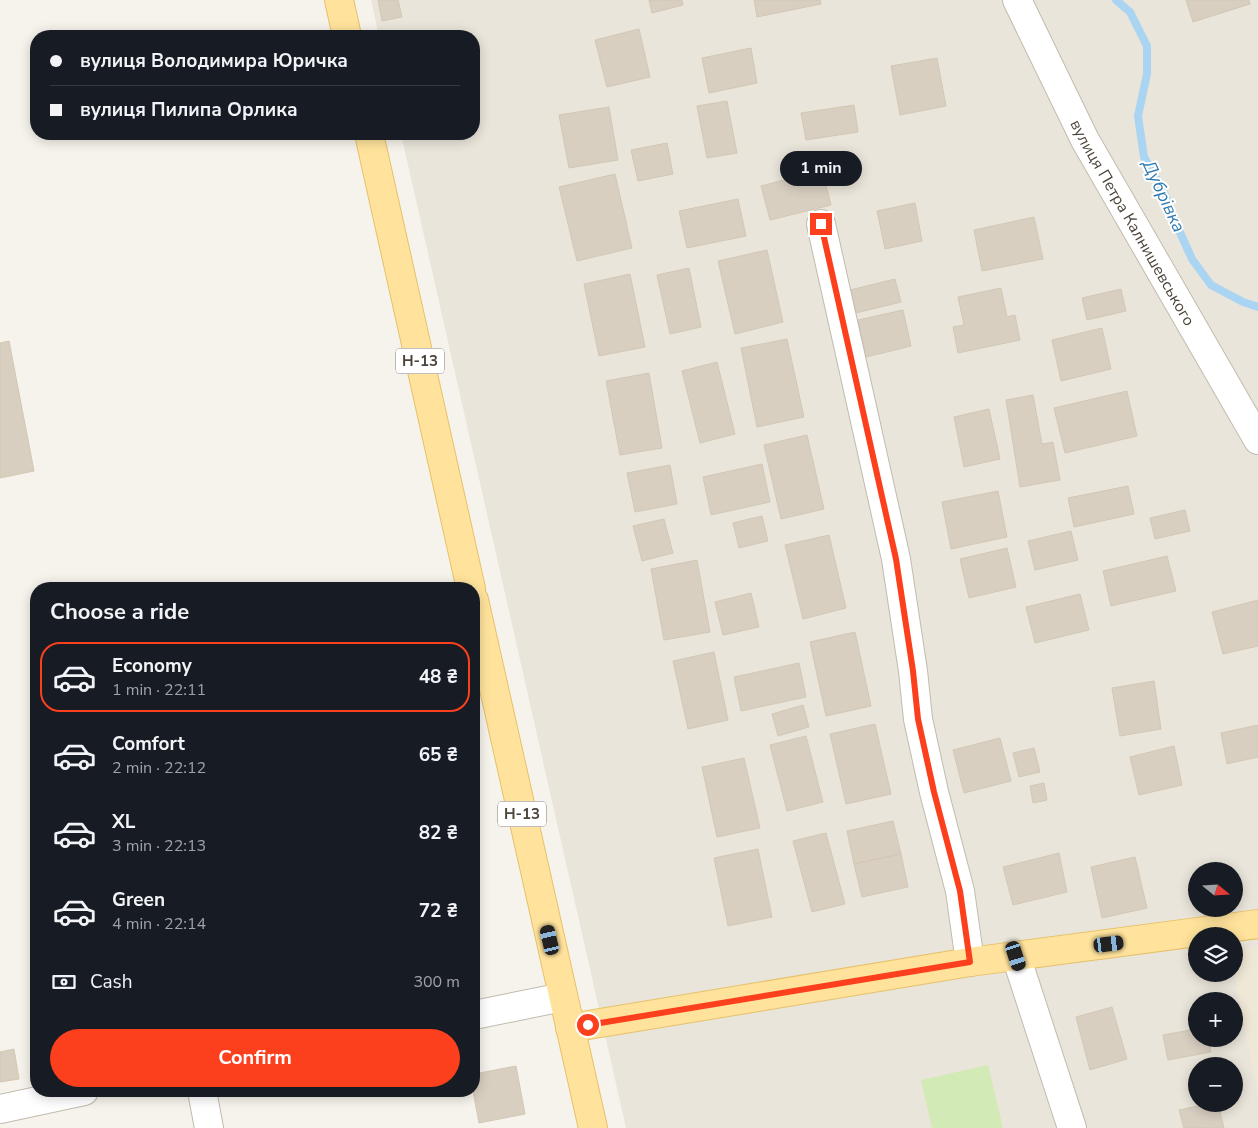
<!DOCTYPE html>
<meta charset="utf-8">
<style>
body{margin:0;font-family:"Nunito Sans",sans-serif;background:#20242c;color:#f1f3f6;height:100vh;display:flex;flex-direction:column;font-size:19px;white-space:nowrap}
*{box-sizing:border-box;margin:0}
p{font-size:16px;color:#9ea1a6}
.icon{flex:none;width:28px;height:28px;fill:none;stroke:currentColor;stroke-width:2;stroke-linecap:round;stroke-linejoin:round}
.map{position:relative;flex:1;overflow:hidden}
.details{position:absolute;left:30px;top:582px;width:450px;height:515px;display:flex;flex-direction:column;background:#171b24;border-radius:20px;box-shadow:0 2px 12px #0003}
.details>*{flex:none}
.hud{position:absolute;left:30px;top:30px;width:450px;height:110px;border-radius:20px;box-shadow:0 2px 12px #0003;display:grid;align-content:center;height:110px;padding:0 20px;background:#171b24}
.needle{width:32px;rotate:108deg}
.fabs{position:absolute;left:1188px;top:862px;display:grid;gap:10px}
.fabs a{display:grid;place-items:center;width:55px;height:55px;border-radius:50%;background:#171b24;box-shadow:0 2px 12px #0003;font-size:25px}
.end{position:absolute;width:22px;height:22px;margin:-11px;border:6px solid #fc3f1d;background:#fff;box-shadow:0 0 0 2px #fff}
.from{border-radius:50%}
.bubble{position:absolute;height:35px;border-radius:18px;background:#171b24;box-shadow:0 2px 12px #0003;font-size:16px;font-weight:700;line-height:35px;text-align:center}
.car{position:absolute;width:15px;height:30px;margin:-15px -8px;border-radius:6px;box-shadow:0 0 4px 1px #0007;background:linear-gradient(#222 24%,#8ab4d8 0 40%,#222 0 76%,#8ab4d8 0 86%,#222 0)}
.hud b{display:flex;align-items:center;gap:18px;height:48px;font-size:19px}
.hud b+b{border-top:1px solid #363941}
.hud i{width:12px;height:12px;background:#f1f3f6}
ul{padding:0;list-style:none}
li{display:flex;align-items:center;gap:15px;height:70px;margin:0 10px 8px;padding:0 10px;border:2px solid transparent;border-radius:20px}
li div{flex:1}
li b{display:block;font-size:19px}
li em{font-style:normal;font-weight:700}
li.current{border-color:#fc3f1d}
li>.icon{width:45px;height:45px;stroke-width:1.5}
h2{padding:0 20px;font-size:22px;line-height:60px}
.pay{display:flex;align-items:center;gap:12px;height:55px;padding:0 20px;font-size:19px}
.pay p{margin-inline-start:auto}
.cta{display:flex;gap:10px;margin-top:auto;padding:10px 20px}
.cta a{flex:1;height:58px;border-radius:30px;background:#fc3f1d;color:#fff;font-size:20px;font-weight:700;line-height:58px;text-align:center}
.map>svg:first-child{display:block}
.residential{fill:#eae5da;fill-rule:evenodd}
.education{fill:#efe8d6}
.green{fill:#d2eab5}
.lines{fill:none;stroke-linecap:round;stroke-linejoin:round}
.stream{stroke:#a9d4f2;stroke-width:8}
.building{fill:#d8cfc1;stroke:#d3c7b4}
.minor-casing{stroke:#c2bbae;stroke-width:30}
.major-casing{stroke:#e6c16a;stroke-width:30}
.minor{stroke:#fff;stroke-width:28}
.major{stroke:#ffe39c;stroke-width:28}
.route{stroke:#fc3f1d;stroke-width:6}
.labels{text-anchor:middle;stroke-width:4;stroke-linejoin:round;paint-order:stroke}
.shield{fill:#fff;stroke:#817c74;stroke-width:1}
.shield-label{font-size:15px;font-weight:bold;fill:#4b4439}
.street-label{font-size:16px;fill:#4b4439;stroke:#fff}
.water-label{font-size:18px;font-style:italic;fill:#2e7ab2;stroke:#fff}
</style>
<div class="map">
<svg width="1258" height="1128" viewBox="0 0 1258 1128">
<rect width="100%" height="100%" fill="#f6f3ec"/>
<!-- residential -->
<path class="residential" d="M371,0H1258V1128H626L401,134H474V36H379ZM1196,871H1234V909H1196ZM1196,936H1234V974H1196ZM1196,1001H1234V1039H1196ZM1196,1066H1234V1104H1196Z"/>
<!-- education -->
<polygon class="education" points="1258,946 1258,1095 1234,973 1234,950"/>
<!-- green -->
<polygon class="green" points="988,1065 1003,1128 932,1128 921,1080"/>
<g class="lines">
<!-- stream -->
<polyline class="stream" points="1116,0 1130,12 1147,46 1147,74 1138,116 1144,157 1163,190 1178,228 1192,259 1211,285 1243,302 1258,307"/>
</g>
<!-- building -->
<g class="building">
<polygon points="378,0 398,0 402,17 382,21"/>
<polygon points="649,0 682,0 683,5 652,13"/>
<polygon points="754,0 820,0 821,4 757,17"/>
<polygon points="1186,0 1249,0 1250,4 1193,22"/>
<polygon points="639,29 650,77 607,87 595,40"/>
<polygon points="751,48 757,83 709,93 702,58"/>
<polygon points="937,58 946,106 900,115 891,66"/>
<polygon points="727,101 737,153 707,158 697,106"/>
<polygon points="854,105 858,132 806,140 801,113"/>
<polygon points="609,107 618,160 569,168 559,115"/>
<polygon points="667,143 673,174 638,181 631,150"/>
<polygon points="822,170 831,205 770,220 761,186"/>
<polygon points="615,174 632,248 577,261 559,187"/>
<polygon points="738,199 746,236 687,248 679,211"/>
<polygon points="915,203 922,241 885,249 877,211"/>
<polygon points="1034,217 1043,259 982,271 974,230"/>
<polygon points="767,250 783,322 735,334 718,261"/>
<polygon points="689,268 701,327 670,334 657,275"/>
<polygon points="630,274 645,347 599,356 584,284"/>
<polygon points="895,279 901,302 856,313 850,290"/>
<polygon points="1001,288 1007,317 1015,315 1020,340 958,353 953,327 964,325 958,297"/>
<polygon points="1121,289 1126,311 1087,320 1082,298"/>
<polygon points="903,310 911,346 866,357 858,320"/>
<polygon points="1102,328 1111,369 1061,381 1052,340"/>
<polygon points="787,339 804,417 757,427 741,348"/>
<polygon points="9,341 34,471 0,478 0,343"/>
<polygon points="717,362 735,434 700,443 682,371"/>
<polygon points="649,373 662,448 620,455 606,381"/>
<polygon points="1127,391 1137,436 1065,453 1054,408"/>
<polygon points="1033,395 1042,444 1053,442 1060,480 1020,487 1006,400"/>
<polygon points="989,409 1000,459 964,467 954,417"/>
<polygon points="807,435 824,509 781,519 764,445"/>
<polygon points="762,464 770,502 711,515 703,477"/>
<polygon points="670,465 677,504 635,512 627,473"/>
<polygon points="1128,486 1134,514 1074,527 1068,498"/>
<polygon points="998,491 1007,537 951,549 942,502"/>
<polygon points="1185,510 1190,531 1155,539 1150,518"/>
<polygon points="762,516 768,541 739,548 733,523"/>
<polygon points="664,519 673,553 642,561 633,526"/>
<polygon points="1071,531 1078,560 1035,570 1028,541"/>
<polygon points="829,535 846,608 803,619 785,545"/>
<polygon points="1007,548 1016,587 969,598 960,559"/>
<polygon points="1167,556 1176,591 1111,606 1103,571"/>
<polygon points="697,560 710,632 664,640 651,569"/>
<polygon points="751,593 759,627 723,635 715,602"/>
<polygon points="1080,594 1089,630 1035,643 1026,607"/>
<polygon points="1258,600 1258,646 1223,654 1212,612"/>
<polygon points="855,632 871,706 826,716 810,642"/>
<polygon points="714,652 728,720 688,729 673,661"/>
<polygon points="799,663 806,697 741,711 734,677"/>
<polygon points="1154,681 1161,729 1120,736 1112,688"/>
<polygon points="803,705 809,727 778,736 772,714"/>
<polygon points="875,724 891,794 846,804 830,734"/>
<polygon points="1258,725 1258,757 1227,764 1221,733"/>
<polygon points="806,736 823,802 787,811 770,745"/>
<polygon points="1000,738 1011,781 964,793 953,750"/>
<polygon points="1174,746 1182,785 1139,795 1130,757"/>
<polygon points="1034,748 1040,772 1019,777 1013,753"/>
<polygon points="744,758 760,828 717,837 702,767"/>
<polygon points="1044,783 1047,800 1033,803 1030,786"/>
<polygon points="893,821 901,854 854,864 847,831"/>
<polygon points="826,833 845,904 812,912 793,841"/>
<polygon points="758,849 772,917 728,926 714,858"/>
<polygon points="1059,853 1067,892 1013,905 1003,867"/>
<polygon points="901,854 908,887 862,897 854,864"/>
<polygon points="1135,857 1147,908 1102,918 1091,867"/>
<polygon points="1112,1007 1127,1059 1090,1070 1076,1017"/>
<polygon points="1196,1029 1196,1039 1208,1039 1211,1052 1168,1060 1163,1035"/>
<polygon points="14,1049 19,1079 0,1082 0,1052"/>
<polygon points="516,1066 525,1114 479,1123 473,1091 474,1091 474,1074"/>
<polygon points="1207,1104 1218,1104 1224,1128 1184,1128 1179,1110"/>
</g>
<g class="lines">
<!-- minor casing -->
<g class="minor-casing">
<g id="minor">
<path id="s1" d="M1017,0L1085,140L1258,440"/>
<polyline points="821,224 896,559 913,671 918,719 934,792 960,891 970,962"/>
<polyline points="1016,956 1072,1128"/>
<polyline points="474,1015 563,997"/>
<polyline points="202,1091 209,1128"/>
<polyline points="0,1109 84,1091"/>
</g>
</g>
<!-- major casing -->
<g class="major-casing">
<g id="major">
<polyline points="339,0 347,36"/>
<polyline points="369,134 471,589"/>
<polyline points="474,600 593,1128"/>
<polyline points="570,1028 970,962 1258,924"/>
</g>
</g>
<!-- minor -->
<use href="#minor" class="minor"/>
<!-- major -->
<use href="#major" class="major"/>
</g>
<g class="lines">
<!-- route -->
<polyline class="route" points="588,1025 970,962 960,891 934,792 918,719 913,671 896,559 821,224"/>
</g>
<g class="labels">
<!-- shield labels -->
<g class="shield">
<rect x="396" y="348.5" width="48" height="25" rx="4"/>
<rect x="498" y="801.5" width="48" height="25" rx="4"/>
</g>
<g class="shield-label">
<text x="420" y="366">Н-13</text>
<text x="522" y="819">Н-13</text>
</g>
<!-- street labels -->
<g class="street-label">
<text dy="6" stroke="none"><textPath href="#s1" startOffset="251">вулиця Петра Калнишевського</textPath></text>
</g>
<!-- water labels -->
<g class="water-label">
<text transform="translate(1164 196) rotate(65)" y="6">Дубрівка</text>
</g>
</g>
</svg>
<div class="fabs">
<a><svg class="needle" viewBox="-14 -14 28 28"><path d="M0-13l5 13h-10z" fill="#e53935"/><path d="M0 13l5-13h-10z" fill="#9ea1a6"/></svg></a>
<a><svg class="icon" aria-label="layers" viewBox="0 0 24 24"><path d="M12 4l9 5-9 5-9-5zM3 14l9 5 9-5"/></svg></a>
<a>+</a>
<a>−</a>
</div>
<i class="end from" style="left:588px;top:1025px"></i>
<i class="end" style="left:821px;top:224px"></i>
<div class="bubble" style="left:780px;top:151px;width:82px">1 min</div>
<i class="car" style="left:550px;top:940px;rotate:347deg"></i>
<i class="car" style="left:1109px;top:944px;rotate:83deg"></i>
<i class="car" style="left:1016px;top:956px;rotate:162deg"></i>
<div class="hud">
<b><i class="from"></i>вулиця Володимира Юричка</b>
<b><i></i>вулиця Пилипа Орлика</b>
</div>
<section class="details">
<h2>Choose a ride</h2>
<ul>
<li class="current"><svg class="icon" aria-label="car" viewBox="0 0 24 24"><path d="M5 17H2v-5l4-1 3-4h7l3 4 3 1v5h-3M9 17h6M6 11h13"/><circle cx="7" cy="17" r="2"/><circle cx="17" cy="17" r="2"/></svg><div><b>Economy</b><p>1 min · 22:11</p></div><em>48 ₴</em></li>
<li><svg class="icon" aria-label="car" viewBox="0 0 24 24"><path d="M5 17H2v-5l4-1 3-4h7l3 4 3 1v5h-3M9 17h6M6 11h13"/><circle cx="7" cy="17" r="2"/><circle cx="17" cy="17" r="2"/></svg><div><b>Comfort</b><p>2 min · 22:12</p></div><em>65 ₴</em></li>
<li><svg class="icon" aria-label="car" viewBox="0 0 24 24"><path d="M5 17H2v-5l4-1 3-4h7l3 4 3 1v5h-3M9 17h6M6 11h13"/><circle cx="7" cy="17" r="2"/><circle cx="17" cy="17" r="2"/></svg><div><b>XL</b><p>3 min · 22:13</p></div><em>82 ₴</em></li>
<li><svg class="icon" aria-label="car" viewBox="0 0 24 24"><path d="M5 17H2v-5l4-1 3-4h7l3 4 3 1v5h-3M9 17h6M6 11h13"/><circle cx="7" cy="17" r="2"/><circle cx="17" cy="17" r="2"/></svg><div><b>Green</b><p>4 min · 22:14</p></div><em>72 ₴</em></li>
</ul>
<div class="pay"><svg class="icon" aria-label="cash" viewBox="0 0 24 24"><path d="M3 7h18v10H3z"/><circle cx="12" cy="12" r="2"/></svg>Cash<p>300 m</p></div>
<div class="cta"><a>Confirm</a></div>
</section>
</div>
